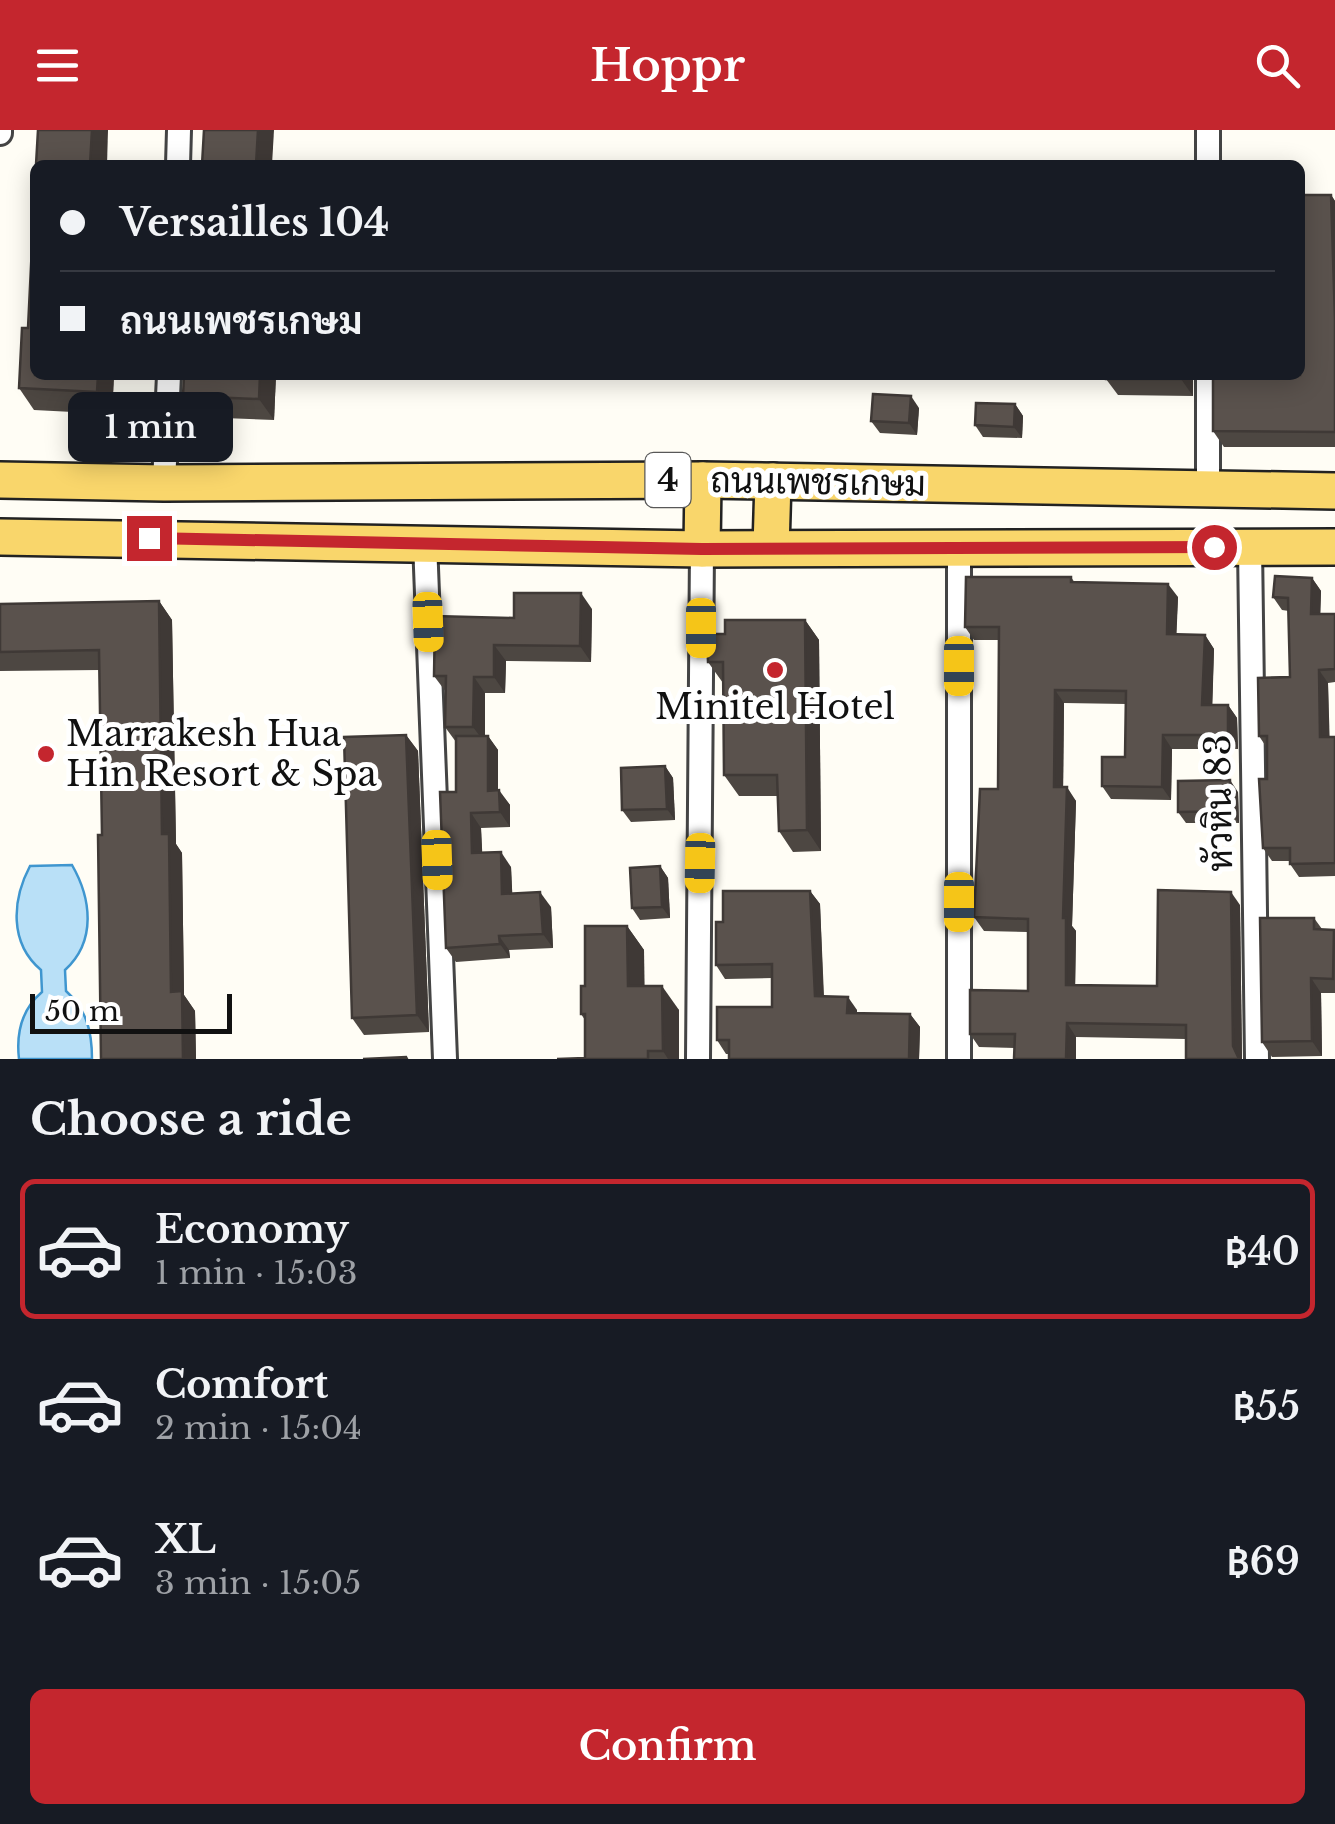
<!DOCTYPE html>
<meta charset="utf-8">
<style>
body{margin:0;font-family:"Libre Baskerville",Sarabun,serif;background:#20242c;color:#f1f3f6;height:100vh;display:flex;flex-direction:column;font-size:38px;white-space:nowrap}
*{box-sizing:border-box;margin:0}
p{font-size:32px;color:#9ea1a6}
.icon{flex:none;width:55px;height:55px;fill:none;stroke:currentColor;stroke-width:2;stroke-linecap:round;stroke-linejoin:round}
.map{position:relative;height:929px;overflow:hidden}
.sheet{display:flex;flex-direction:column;background:#171b24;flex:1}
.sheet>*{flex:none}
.top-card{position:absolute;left:30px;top:30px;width:1275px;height:220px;border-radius:15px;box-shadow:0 5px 25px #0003;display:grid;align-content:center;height:220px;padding:0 30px;background:#171b24}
.scale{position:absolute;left:30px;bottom:25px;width:202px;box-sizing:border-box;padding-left:10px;border:5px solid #111;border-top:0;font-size:28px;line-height:35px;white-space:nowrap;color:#111;-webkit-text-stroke:8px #fff;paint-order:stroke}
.end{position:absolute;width:45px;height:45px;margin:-22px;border:12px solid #c4262e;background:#fff;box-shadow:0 0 0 5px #fff}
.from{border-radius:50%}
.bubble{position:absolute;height:70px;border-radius:15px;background:#171b24;box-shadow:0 5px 25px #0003;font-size:32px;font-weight:600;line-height:70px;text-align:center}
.car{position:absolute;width:30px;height:60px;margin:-30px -15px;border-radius:12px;box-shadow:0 0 8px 2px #0007;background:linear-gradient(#f5c518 24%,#345 0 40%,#f5c518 0 76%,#345 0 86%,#f5c518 0)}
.top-card b{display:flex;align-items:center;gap:35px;height:95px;font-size:38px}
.top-card b+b{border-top:2px solid #363941}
.top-card i{width:25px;height:25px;background:#f1f3f6}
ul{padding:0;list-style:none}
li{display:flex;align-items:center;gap:30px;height:140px;margin:0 20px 15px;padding:0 10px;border:5px solid transparent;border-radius:15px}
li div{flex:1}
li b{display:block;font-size:38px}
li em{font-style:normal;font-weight:600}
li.active{border-color:#c4262e}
li>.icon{width:90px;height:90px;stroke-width:1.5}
h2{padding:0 30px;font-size:45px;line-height:120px}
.primary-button{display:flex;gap:20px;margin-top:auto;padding:20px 30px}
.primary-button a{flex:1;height:115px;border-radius:15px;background:#c4262e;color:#fff;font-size:40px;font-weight:600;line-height:115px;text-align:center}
header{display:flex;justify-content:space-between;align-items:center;height:130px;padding:0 30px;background:#c4262e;color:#fff;font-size:45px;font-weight:600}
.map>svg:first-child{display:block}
.water{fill:#b9e0f7;stroke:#3f96cf;stroke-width:2.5}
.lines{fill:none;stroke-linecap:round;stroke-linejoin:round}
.minor-casing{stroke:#444;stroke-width:28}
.primary-casing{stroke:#222;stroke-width:40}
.minor{stroke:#fff;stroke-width:22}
.primary{stroke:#f9d66b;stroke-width:35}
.wall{fill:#4d4742}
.shaded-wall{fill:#3f3936}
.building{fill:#5a524d;stroke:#3f3936;stroke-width:2.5}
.route{stroke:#c4262e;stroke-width:12}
.poi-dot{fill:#c4262e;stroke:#fff;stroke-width:4}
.labels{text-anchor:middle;stroke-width:10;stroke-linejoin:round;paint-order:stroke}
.shield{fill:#fff;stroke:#585858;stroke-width:2.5}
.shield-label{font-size:32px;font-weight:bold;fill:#111}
.street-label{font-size:35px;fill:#111;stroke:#fff}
.poi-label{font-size:35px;fill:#111;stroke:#fff}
</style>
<header><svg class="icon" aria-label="menu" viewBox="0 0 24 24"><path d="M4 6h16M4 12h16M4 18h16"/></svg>Hoppr<svg class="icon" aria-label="search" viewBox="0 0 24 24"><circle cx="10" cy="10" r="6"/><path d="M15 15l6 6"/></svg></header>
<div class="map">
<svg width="1335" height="929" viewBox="0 0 1335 929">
<rect width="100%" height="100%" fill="#fffdf5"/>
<!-- water -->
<path class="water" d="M72,735C91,768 97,811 65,840L66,861C87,880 92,902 92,929H19C16,903 22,879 42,862L41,840C9,813 12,770 30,736Z"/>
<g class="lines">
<!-- minor casing -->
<g class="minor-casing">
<g id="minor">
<polyline points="0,3 0,0"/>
<polyline points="178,35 179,0"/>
<polyline points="1208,35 1208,0"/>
<polyline points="164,353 169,245"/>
<polyline points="1208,361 1208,245"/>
<polyline points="425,412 445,929"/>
<polyline points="1250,417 1257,929"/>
<polyline points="698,929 702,419"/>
<polyline points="959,929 959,419"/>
</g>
</g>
<!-- primary casing -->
<g class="primary-casing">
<g id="primary">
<polyline points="0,350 164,353 703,350 1335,361"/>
<polyline points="0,407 702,419 1335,417"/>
<polyline points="771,418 773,351"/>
<polyline points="702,419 703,350"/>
</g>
</g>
<!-- minor -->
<use href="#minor" class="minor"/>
<!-- primary -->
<use href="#primary" class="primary"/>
</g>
<!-- wall -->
<g class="wall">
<polygon points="1331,65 1335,71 1335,317 1224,317 1213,301 1300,245"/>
<polygon points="114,245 112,284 34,280 19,258"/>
<polygon points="184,245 276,245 274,290 198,287 183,266"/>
<polygon points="1193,245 1193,266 1118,265 1106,249"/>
<polygon points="1015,274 1023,286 1022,308 983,307 975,295"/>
<polygon points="919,278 917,305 880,303 871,291"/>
<polygon points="1071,447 1075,453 1178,467 1176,504 1205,505 1214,519 1212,575 1228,575 1237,588 1238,619 1172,619 1171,670 1111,669 1102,656 1125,627 1126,574 1064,573 1063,657 1076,671 1072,796 1076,801 1075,855 1157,856 1240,775 1242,929 1186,929 1186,909 1076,907 1015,918 979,917 970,904 1028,861 1028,802 984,801 974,787 998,659 999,510 974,510 965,497"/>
<polygon points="1312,448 1321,461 1320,484 1335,484 1335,552 1328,553 1329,607 1335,607 1335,746 1299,747 1290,734 1290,731 1272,731 1263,718 1267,649 1267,618 1259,606 1290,547 1289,481 1282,480 1273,467"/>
<polygon points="159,471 172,490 176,714 182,723 184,865 195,881 196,929 101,929 102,705 100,540 0,541 0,474"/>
<polygon points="592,479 591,532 506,531 505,563 485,563 485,606 488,606 498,620 498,660 510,675 510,697 481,698 482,723 511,737 512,763 551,777 553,818 509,820 510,828 456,832 446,818 456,662 456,612 445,597 446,562 434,546 514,488"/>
<polygon points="805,490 819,510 821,721 793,722 779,701 778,666 739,666 724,645 723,553 708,532 725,504"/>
<polygon points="406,605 418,621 429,902 364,905 352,888"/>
<polygon points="665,636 673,648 675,690 631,692 622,680"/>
<polygon points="1238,662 1239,693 1186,693 1178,682"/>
<polygon points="660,736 668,748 670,788 640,790 632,778"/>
<polygon points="810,761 820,774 824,866 857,880 857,883 910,884 920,897 919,929 729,929 729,924 726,924 717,910 772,877 772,848 725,849 716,835 723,792"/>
<polygon points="1314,788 1322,799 1335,801 1335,863 1321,863 1322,926 1272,927 1262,912"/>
<polygon points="627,796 644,820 644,856 679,880 679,929 557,929 585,928 585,890 581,884 585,856"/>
</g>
<!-- shaded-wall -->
<g class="shaded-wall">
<polygon points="92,0 108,0 107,35 90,35"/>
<polygon points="258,0 274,0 272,35 256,35"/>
<polygon points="1331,65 1335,71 1335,191"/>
<polygon points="98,245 114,245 112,284 97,262"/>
<polygon points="260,245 276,245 274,290 259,269"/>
<polygon points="1181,245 1193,245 1193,266 1181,249"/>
<polygon points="911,266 919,278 917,305 909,293"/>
<polygon points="1015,274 1023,286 1022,308 1014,297"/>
<polygon points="1312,448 1321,461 1320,497 1311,484"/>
<polygon points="1168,454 1178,467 1176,517 1167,504"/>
<polygon points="581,463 592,479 591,532 580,516"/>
<polygon points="159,471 172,490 176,714 182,723 184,865 195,881 196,929 183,929 171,862 162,704"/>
<polygon points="805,490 819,510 821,721 807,700"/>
<polygon points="1205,505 1214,519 1212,588 1202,575"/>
<polygon points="494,515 506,531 505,563 494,547"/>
<polygon points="1319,540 1328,553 1330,620 1320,607"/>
<polygon points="474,547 485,563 485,613 473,597"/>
<polygon points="1055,560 1064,573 1063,670 1054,657"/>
<polygon points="1228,575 1237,588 1238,619 1228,605"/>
<polygon points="406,605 418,621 429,902 417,885"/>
<polygon points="1163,605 1172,619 1171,670 1162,657"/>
<polygon points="488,606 498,620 498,675 488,661"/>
<polygon points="665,636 673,648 675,690 667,679"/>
<polygon points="1230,650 1238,662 1239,693 1231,681"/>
<polygon points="1067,657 1076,671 1072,796 1076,801 1075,868 1066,855 1063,788"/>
<polygon points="499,660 510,675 510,697 500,682"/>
<polygon points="471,683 481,698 483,738 472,723"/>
<polygon points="501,722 511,737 513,778 502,764"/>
<polygon points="660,736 668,748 670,788 662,777"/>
<polygon points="810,761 820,774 824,880 815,866"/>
<polygon points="540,762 551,777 553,818 543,804"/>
<polygon points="1231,762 1240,775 1242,929 1239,929 1233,916"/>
<polygon points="627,796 644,820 645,880 628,856"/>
<polygon points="499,806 509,820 510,828 500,814"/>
<polygon points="1311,848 1321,863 1322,926 1312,911"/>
<polygon points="662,856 679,880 679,929 668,929 663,921"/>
<polygon points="848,867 857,880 857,897 847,883"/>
<polygon points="910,884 920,897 919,929 909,929"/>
<polygon points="1067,893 1076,907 1076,929 1066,929"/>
</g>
<!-- building -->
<g class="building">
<polygon points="38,0 92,0 90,35 36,35"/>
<polygon points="204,0 258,0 256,35 202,35"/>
<polygon points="35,54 35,245 98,245 97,262 19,258 22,198 28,198"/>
<polygon points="1300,65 1331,65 1335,190 1335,302 1213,301 1213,245 1300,245"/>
<polygon points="184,245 260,245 259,269 183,266"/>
<rect x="1106" y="245" width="75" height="4"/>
<polygon points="873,264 911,266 909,293 871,291"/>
<polygon points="976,273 1015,274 1014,297 975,295"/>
<polygon points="1275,446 1312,448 1311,484 1335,484 1335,539 1319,540 1320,607 1335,607 1335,733 1290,734 1290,718 1263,718 1259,649 1267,649 1267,606 1259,606 1258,548 1290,547 1288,468 1273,467"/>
<polygon points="966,447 1071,447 1071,452 1168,454 1167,504 1205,505 1202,575 1228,575 1228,605 1163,605 1162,657 1102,656 1102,627 1125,627 1126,561 1055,560 1054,657 1067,657 1063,788 1066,788 1066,855 1157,856 1158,760 1231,762 1233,916 1239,929 1186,929 1186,895 1067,893 1066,929 1014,929 1015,904 970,904 970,860 1028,861 1028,789 974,787 980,659 998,659 999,497 965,497"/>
<polygon points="514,463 581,463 580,516 494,515 494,547 474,547 473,597 445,597 446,546 434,546 435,486 514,488"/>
<polygon points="159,471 162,704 169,704 171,862 182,861 183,929 101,929 98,705 102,705 99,520 0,522 0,474"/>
<polygon points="725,490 805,490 807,700 779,701 777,645 724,645 723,532 708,532 707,504 725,504"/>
<polygon points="406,605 417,885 352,888 344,607"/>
<polygon points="456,606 488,606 488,661 499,660 500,682 471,683 472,723 501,722 502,764 540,762 543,804 499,806 500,814 446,818 440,662 456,662"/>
<polygon points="665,636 667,679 622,680 621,638"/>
<polygon points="1230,650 1231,681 1178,682 1178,651"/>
<polygon points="660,736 662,777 632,778 630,738"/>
<polygon points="723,761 810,761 815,866 848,867 847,883 910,884 909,929 729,929 729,910 717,910 717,877 772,877 772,834 716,835 716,792 723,792"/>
<polygon points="1260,788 1314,788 1314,799 1334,800 1333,849 1311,848 1312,911 1262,912"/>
<polygon points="585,796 627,796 628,856 662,856 663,921 648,921 648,929 557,929 585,928 585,884 581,884 581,856 585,856"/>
<polygon points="406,927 407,929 363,929"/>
</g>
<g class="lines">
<!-- route -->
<polyline class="route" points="149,408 702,419 1214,417"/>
</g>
<!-- markers -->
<g class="poi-dot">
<circle cx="775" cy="540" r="10"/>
<circle cx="46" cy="624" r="10"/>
</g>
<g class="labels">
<!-- shield labels -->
<rect class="shield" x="645.5" y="323" width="45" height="54" rx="8"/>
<g class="shield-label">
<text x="668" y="361">4</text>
</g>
<!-- street labels -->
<g class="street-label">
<text transform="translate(818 352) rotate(1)" y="12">ถนนเพชรเกษม</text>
<text transform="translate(1219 673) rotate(-91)" y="12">หัวหิน 83</text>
</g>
<!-- poi labels -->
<g class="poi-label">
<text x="775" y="589">Minitel Hotel</text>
<text x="66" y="616" text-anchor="start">Marrakesh Hua<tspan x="66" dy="40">Hin Resort &amp; Spa</tspan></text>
</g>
</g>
</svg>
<div class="scale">50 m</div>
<i class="end from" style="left:1214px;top:417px"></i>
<i class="end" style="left:149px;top:408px"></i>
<div class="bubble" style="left:68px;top:262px;width:165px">1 min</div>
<i class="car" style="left:428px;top:492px;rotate:178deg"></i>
<i class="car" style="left:701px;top:498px;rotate:180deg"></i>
<i class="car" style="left:959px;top:536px;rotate:180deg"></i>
<i class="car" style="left:437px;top:730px;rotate:178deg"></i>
<i class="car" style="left:700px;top:733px;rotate:181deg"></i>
<i class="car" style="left:959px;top:772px;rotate:180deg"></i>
<div class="top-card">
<b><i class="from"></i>Versailles 104</b>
<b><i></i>ถนนเพชรเกษม</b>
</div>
</div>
<section class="sheet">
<h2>Choose a ride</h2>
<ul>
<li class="active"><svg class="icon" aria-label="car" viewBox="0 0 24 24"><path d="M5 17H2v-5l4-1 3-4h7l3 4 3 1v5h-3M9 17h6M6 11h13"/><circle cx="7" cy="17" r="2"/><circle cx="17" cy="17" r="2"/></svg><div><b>Economy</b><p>1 min · 15:03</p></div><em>฿40</em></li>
<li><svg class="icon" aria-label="car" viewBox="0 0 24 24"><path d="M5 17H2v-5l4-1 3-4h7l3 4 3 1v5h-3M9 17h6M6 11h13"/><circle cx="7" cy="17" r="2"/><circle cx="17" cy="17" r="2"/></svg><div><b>Comfort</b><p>2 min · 15:04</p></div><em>฿55</em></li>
<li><svg class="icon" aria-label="car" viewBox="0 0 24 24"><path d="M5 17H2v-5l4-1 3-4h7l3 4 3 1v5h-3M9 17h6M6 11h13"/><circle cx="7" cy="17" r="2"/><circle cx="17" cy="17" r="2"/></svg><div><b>XL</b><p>3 min · 15:05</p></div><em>฿69</em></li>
</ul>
<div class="primary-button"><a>Confirm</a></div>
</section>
